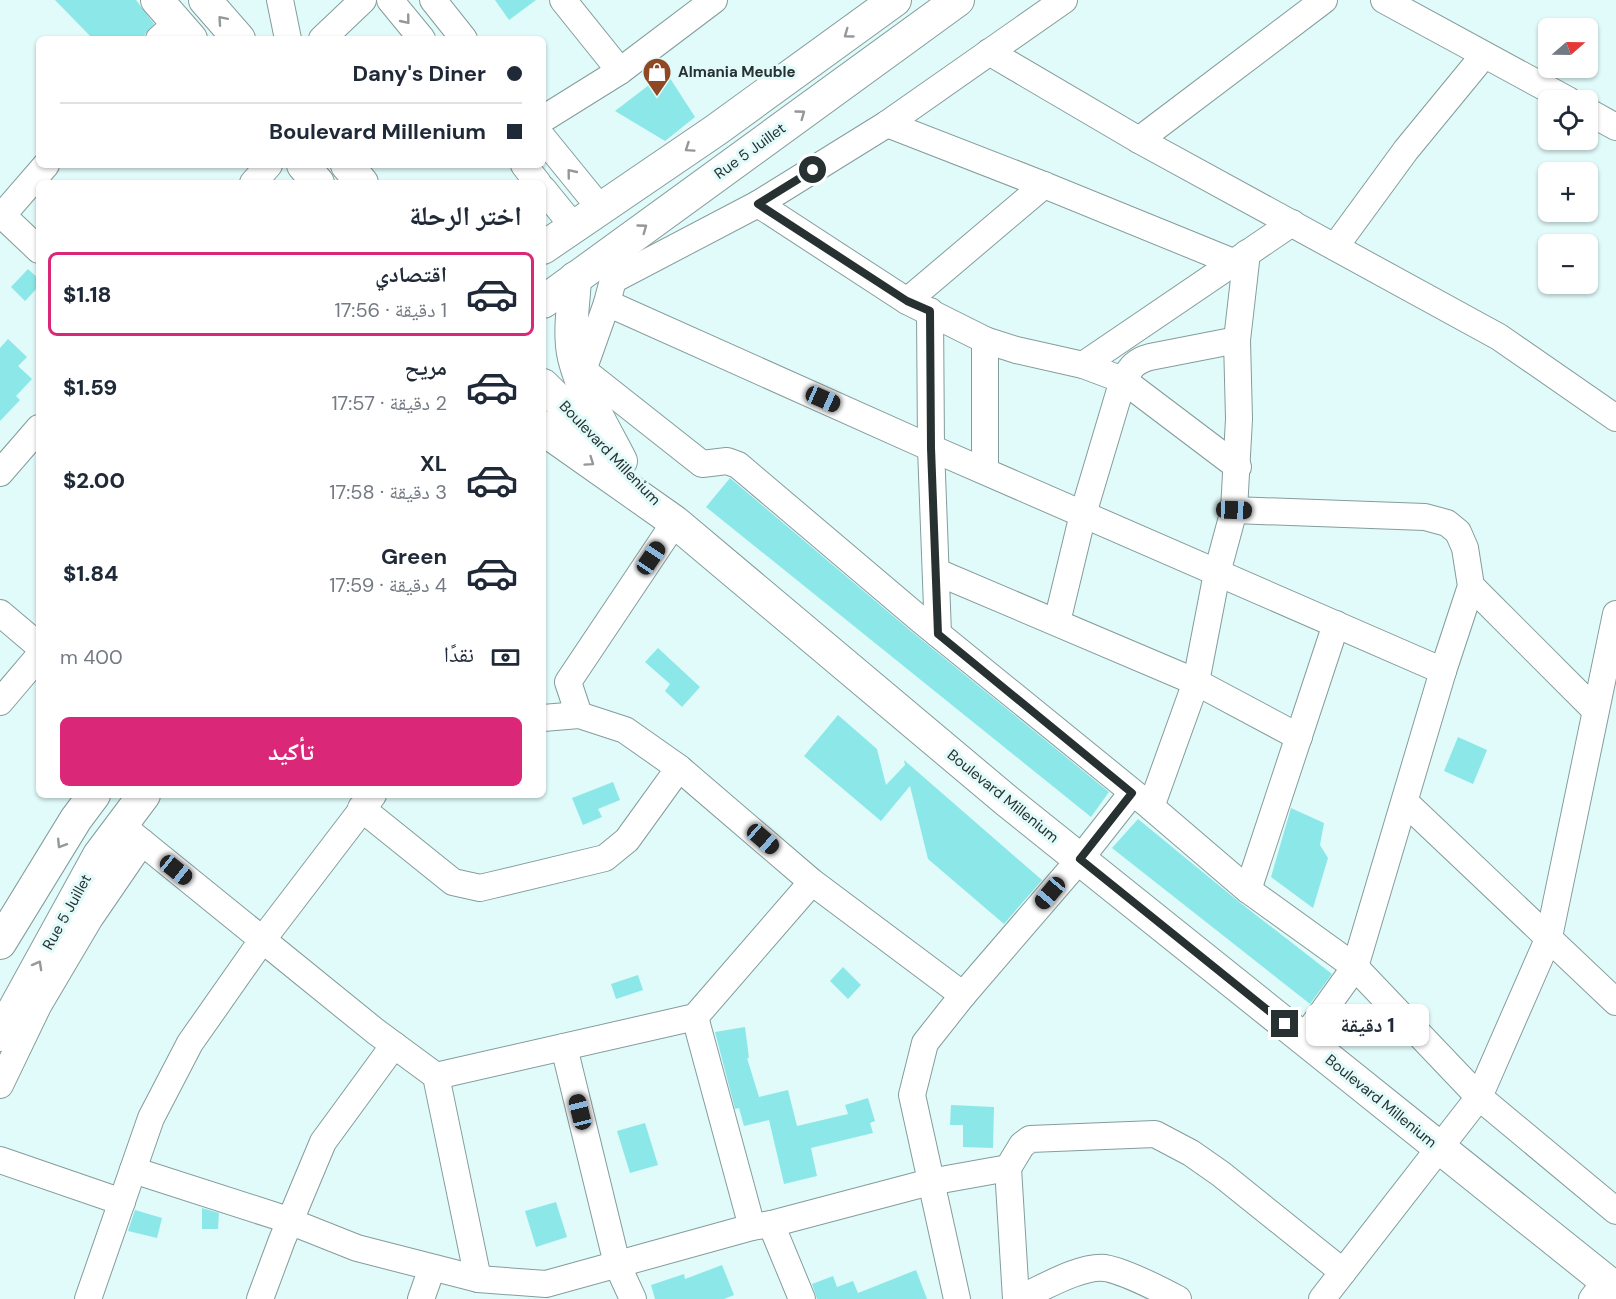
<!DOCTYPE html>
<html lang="ar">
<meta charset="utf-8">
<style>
body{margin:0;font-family:"DM Sans","Noto Naskh Arabic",sans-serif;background:#f6f6f7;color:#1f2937;direction:rtl;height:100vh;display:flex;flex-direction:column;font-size:22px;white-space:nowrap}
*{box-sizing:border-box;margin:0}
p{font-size:20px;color:#747a83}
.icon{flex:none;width:33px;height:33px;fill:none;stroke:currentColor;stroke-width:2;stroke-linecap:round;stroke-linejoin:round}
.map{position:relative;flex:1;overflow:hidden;direction:ltr}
.sheet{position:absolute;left:36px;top:180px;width:510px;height:618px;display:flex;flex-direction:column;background:#fff;border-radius:9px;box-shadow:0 2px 4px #0004;direction:rtl}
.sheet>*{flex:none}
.hud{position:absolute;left:36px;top:36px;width:510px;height:132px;border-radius:9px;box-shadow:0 2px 4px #0004;direction:rtl;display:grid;align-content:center;height:132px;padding:0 24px;background:#fff}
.needle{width:39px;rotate:70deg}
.buttons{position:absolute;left:1538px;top:18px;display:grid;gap:12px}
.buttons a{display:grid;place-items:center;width:60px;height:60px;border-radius:9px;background:#fff;box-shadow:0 2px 4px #0004;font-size:30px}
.end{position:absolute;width:27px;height:27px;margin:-14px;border:8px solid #283131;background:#fff;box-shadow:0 0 0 3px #fff}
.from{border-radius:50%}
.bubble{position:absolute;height:42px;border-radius:9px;background:#fff;box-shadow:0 2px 4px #0004;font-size:20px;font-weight:800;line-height:42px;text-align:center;direction:rtl}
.car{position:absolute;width:18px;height:36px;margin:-18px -9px;border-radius:8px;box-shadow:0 0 4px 2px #0007;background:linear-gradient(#222 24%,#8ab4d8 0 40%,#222 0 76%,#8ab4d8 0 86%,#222 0)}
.hud b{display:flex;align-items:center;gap:21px;height:57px;font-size:22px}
.hud b+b{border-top:2px solid #e0e1e3}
.hud i{width:15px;height:15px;background:#1f2937}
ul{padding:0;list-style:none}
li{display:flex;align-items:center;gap:18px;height:84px;margin:0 12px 9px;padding:0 12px;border:3px solid transparent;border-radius:9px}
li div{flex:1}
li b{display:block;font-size:22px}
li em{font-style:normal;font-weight:800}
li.active{border-color:#db2777}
li>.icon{width:54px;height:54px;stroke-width:1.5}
h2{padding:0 24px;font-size:27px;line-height:72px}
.pay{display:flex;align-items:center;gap:15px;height:66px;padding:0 24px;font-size:22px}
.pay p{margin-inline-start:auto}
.action{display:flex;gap:12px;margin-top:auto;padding:12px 24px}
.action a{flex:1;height:69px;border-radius:9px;background:#db2777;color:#fff;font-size:24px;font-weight:800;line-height:69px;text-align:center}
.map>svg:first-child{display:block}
.building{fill:#8ce8e8}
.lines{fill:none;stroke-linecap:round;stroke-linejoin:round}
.minor-casing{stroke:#859c9c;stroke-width:28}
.major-casing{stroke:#859c9c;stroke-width:34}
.minor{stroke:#fff;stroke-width:26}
.major{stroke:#fff;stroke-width:32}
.oneway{stroke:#949898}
.route{stroke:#283131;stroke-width:8}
.labels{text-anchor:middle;stroke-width:6;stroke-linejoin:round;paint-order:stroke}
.poi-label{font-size:15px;font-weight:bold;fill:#283131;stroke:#e1fafa;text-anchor:start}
.street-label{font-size:15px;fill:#283131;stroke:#e1fafa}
</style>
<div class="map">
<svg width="1616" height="1299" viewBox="0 0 1616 1299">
<rect width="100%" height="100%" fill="#e1fafa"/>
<!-- building -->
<g class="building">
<polygon points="55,0 136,0 154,24 145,34 144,39 93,39"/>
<polygon points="495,0 536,0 509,20"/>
<polygon points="666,72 695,117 665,141 615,111"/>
<polygon points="28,269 39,279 39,286 25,301 11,287"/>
<polygon points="8,339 27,357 18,366 32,379 16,396 20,400 0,421 0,348"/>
<polygon points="730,478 912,632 1109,792 1091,817 706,507"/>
<polygon points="658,648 700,687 682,707 665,691 670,684 645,662"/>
<polygon points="838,715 877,749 886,785 905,765 904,760 1042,880 1004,924 928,859 910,786 881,821 804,756"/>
<polygon points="1458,737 1487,750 1473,784 1444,771"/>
<polygon points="613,782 620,800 598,809 602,817 583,825 572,798"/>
<polygon points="1291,808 1324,823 1320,845 1328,858 1313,908 1271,877"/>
<polygon points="1138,819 1238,901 1332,974 1310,1004 1112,848"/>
<polygon points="843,967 861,985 848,999 830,981"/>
<polygon points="638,975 643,990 616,999 611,984"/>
<polygon points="745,1027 749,1058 747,1058 759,1097 788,1090 797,1126 848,1114 845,1105 868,1098 875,1121 870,1123 873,1133 811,1148 817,1176 784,1184 769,1120 744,1126 739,1108 735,1109 715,1032"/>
<polygon points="951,1105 994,1107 993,1148 963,1147 963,1125 950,1125"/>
<polygon points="645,1123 658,1165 630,1173 617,1131"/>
<polygon points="556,1202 567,1237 536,1247 525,1211"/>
<polygon points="202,1208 219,1213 218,1229 202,1229"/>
<polygon points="135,1210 162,1218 157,1238 128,1231"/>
<polygon points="722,1265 734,1295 724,1299 655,1299 651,1285 684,1274 685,1279"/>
<polygon points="916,1270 927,1299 817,1299 812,1284 833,1276 837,1287 853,1281 858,1293"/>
</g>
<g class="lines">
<!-- minor casing -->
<g class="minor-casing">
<g id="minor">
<polyline points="280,0 288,39"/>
<polyline points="390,0 422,39"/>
<polyline points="433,0 464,39"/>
<polyline points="563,0 620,71"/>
<polyline points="1384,0 1568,100"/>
<polyline points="159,39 177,23"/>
<polyline points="322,39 363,0"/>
<polyline points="989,52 1139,140 1499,337 1616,418"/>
<polyline points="1587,111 1616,127"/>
<polyline points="543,119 620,71 714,0"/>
<polyline points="887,124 1044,185 1233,262"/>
<polyline points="543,138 600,208"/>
<polyline points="1139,140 1324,0"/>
<polyline points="524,165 538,183"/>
<polyline points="253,183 269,165"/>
<polyline points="543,189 573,226"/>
<polyline points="758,204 907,301 985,340 1016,350 1083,365 1123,380 1238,467"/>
<polyline points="2,215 39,250"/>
<polyline points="0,218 46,165"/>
<polyline points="1335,247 1406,150 1484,55"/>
<polyline points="907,301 1044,185"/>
<polyline points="607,303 613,280 758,204 887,124 1064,0"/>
<polyline points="930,311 931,448 938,634"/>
<polyline points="1083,365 1292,223"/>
<polyline points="985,471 985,340"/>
<polyline points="0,473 39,428"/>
<polyline points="1234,510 1425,517 1447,523 1458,532 1465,548 1471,586 1443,671 1355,967 1304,1038"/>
<polyline points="937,572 1196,682 1299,737"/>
<polyline points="1471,586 1595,710"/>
<polyline points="0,613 39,646"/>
<path d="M1057,622L1083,514L1123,380C1131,367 1135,361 1150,357L1237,340"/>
<polyline points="1443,671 931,448 607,303 586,362 585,369 588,374 702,464 727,461 738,465 922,621 1151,807 1248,890 1355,967 1479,1097 1616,1211"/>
<polyline points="0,702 39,656"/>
<polyline points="579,715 568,682 675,522"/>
<polyline points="543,718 579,715 625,730 679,768 812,882 963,995"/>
<polyline points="1405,802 1616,1002"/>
<polyline points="1151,807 1196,682 1217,573 1234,510 1239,419 1237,340 1247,253"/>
<polyline points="361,808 453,882 480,888 605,858 627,840 679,768"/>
<polyline points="121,825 375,1031 436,1076 478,1279"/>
<polyline points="1248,890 1336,624"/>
<polyline points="695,1017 752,1227"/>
<polyline points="564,1047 617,1264 633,1299"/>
<polyline points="436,1076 695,1017 812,882"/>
<polyline points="0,1085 38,1006 90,918 142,842"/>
<polyline points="0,1160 122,1202"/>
<polyline points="1008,1168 1016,1299"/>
<polyline points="133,1170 279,1217 357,1248 478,1279 546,1284 752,1227 771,1224 930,1182 1008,1168 1022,1145 1030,1139 1155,1134 1191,1153 1221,1174 1343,1272"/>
<polyline points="771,1224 802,1299"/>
<polyline points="88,1299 151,1118 190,1043 263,939 373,795"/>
<polyline points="260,1299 282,1240 323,1142 394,1045"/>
<polyline points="421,1299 432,1268"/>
<polyline points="957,1299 912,1095 925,1043 963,995 1080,859 1132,793"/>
<path d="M1018,1299C1041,1289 1081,1265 1105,1268C1123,1271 1161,1290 1178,1299"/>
<polyline points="1322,1299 1479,1097 1549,937 1616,614"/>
<polyline points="1592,1299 1606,1281"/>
</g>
</g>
<!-- major casing -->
<g class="major-casing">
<g id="major">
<polyline points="157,0 191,39"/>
<polyline points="205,0 239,39"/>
<polyline points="303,165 318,183"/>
<polyline points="347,165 362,183"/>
<polyline points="543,248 716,130 895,0"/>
<path d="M575,278C574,303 568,333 574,358C583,394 604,428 621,461"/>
<polyline points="543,302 958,0"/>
<polyline points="543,385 603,444"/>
<polyline points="543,427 553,436 675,522 1007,801 1616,1289"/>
<polyline points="0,943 76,819 94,795"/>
<polyline points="0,1035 99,855 144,795"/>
</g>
</g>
<!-- minor -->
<use href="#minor" class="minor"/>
<!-- major -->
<use href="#major" class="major"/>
</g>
<!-- one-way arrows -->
<defs><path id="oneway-chevron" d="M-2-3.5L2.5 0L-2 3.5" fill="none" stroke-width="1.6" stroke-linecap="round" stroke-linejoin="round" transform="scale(1.5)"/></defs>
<g class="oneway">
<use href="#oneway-chevron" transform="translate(222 20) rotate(-131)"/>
<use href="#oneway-chevron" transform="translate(406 20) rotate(51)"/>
<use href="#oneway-chevron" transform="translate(848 34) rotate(144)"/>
<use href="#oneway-chevron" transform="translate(801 114) rotate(-36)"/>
<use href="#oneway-chevron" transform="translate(689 148) rotate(146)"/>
<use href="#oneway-chevron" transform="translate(571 173) rotate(-129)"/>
<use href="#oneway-chevron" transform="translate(643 228) rotate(-36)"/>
<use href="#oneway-chevron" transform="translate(590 462) rotate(35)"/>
<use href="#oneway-chevron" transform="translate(61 844) rotate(122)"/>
<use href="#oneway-chevron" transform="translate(38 965) rotate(-61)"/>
</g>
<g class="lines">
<!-- route -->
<polyline class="route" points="813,170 758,204 907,301 930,311 931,448 938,634 1132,793 1080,859 1285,1024"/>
</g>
<!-- icons -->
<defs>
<g id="shop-pin" transform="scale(1.5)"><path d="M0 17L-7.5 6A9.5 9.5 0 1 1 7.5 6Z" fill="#8f4824" stroke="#e1fafa"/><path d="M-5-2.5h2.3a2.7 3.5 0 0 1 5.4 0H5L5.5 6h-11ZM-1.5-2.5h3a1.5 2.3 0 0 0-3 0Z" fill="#fff"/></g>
</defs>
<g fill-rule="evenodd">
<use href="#shop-pin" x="657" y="72"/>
</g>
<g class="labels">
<!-- poi labels -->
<g class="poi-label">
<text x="678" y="77">Almania Meuble</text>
</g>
<!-- street labels -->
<g class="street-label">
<text transform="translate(750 151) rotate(-36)" y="5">Rue 5 Juillet</text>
<text transform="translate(610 453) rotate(46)" y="5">Boulevard Millenium</text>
<text transform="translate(1003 796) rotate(39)" y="5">Boulevard Millenium</text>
<text transform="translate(67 912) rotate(-61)" y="5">Rue 5 Juillet</text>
<text transform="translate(1381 1101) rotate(39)" y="5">Boulevard Millenium</text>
</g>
</g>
</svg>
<div class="buttons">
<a><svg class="needle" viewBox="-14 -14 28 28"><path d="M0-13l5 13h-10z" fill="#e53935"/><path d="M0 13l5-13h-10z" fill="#747a83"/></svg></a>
<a><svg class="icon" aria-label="locate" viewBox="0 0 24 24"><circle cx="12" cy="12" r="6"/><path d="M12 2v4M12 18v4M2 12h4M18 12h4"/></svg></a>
<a>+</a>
<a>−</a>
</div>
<i class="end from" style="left:813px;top:170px"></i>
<i class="end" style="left:1285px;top:1024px"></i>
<div class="bubble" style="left:1306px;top:1004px;width:123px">1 دقيقة</div>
<i class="car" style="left:823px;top:399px;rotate:114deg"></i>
<i class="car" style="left:1234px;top:510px;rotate:92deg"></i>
<i class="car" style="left:651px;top:558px;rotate:34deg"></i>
<i class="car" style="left:763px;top:839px;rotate:131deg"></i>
<i class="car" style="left:176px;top:870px;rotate:129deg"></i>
<i class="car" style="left:1050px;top:893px;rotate:220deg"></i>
<i class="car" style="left:580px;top:1112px;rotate:346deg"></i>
<div class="hud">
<b><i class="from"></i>Dany's Diner</b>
<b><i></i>Boulevard Millenium</b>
</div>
<section class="sheet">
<h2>اختر الرحلة</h2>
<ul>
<li class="active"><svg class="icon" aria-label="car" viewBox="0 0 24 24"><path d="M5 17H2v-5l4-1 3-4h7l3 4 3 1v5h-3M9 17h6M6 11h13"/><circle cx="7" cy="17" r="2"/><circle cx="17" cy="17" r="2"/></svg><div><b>اقتصادي</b><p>1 دقيقة · 17:56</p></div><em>$1.18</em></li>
<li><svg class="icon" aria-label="car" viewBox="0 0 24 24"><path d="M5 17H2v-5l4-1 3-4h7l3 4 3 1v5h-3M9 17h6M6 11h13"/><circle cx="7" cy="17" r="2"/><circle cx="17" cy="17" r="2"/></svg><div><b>مريح</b><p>2 دقيقة · 17:57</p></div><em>$1.59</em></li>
<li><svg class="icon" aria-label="car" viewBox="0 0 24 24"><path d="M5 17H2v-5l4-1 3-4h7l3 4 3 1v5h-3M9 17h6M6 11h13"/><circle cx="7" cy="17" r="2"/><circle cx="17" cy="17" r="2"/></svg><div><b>XL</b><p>3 دقيقة · 17:58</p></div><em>$2.00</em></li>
<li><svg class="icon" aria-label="car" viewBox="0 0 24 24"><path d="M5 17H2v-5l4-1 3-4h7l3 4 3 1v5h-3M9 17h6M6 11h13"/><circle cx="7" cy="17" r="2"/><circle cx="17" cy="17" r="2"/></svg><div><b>Green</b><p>4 دقيقة · 17:59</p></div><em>$1.84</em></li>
</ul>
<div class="pay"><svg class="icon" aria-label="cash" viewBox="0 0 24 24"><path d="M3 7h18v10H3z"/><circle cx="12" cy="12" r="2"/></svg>نقدًا<p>400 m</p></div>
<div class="action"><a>تأكيد</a></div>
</section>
</div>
